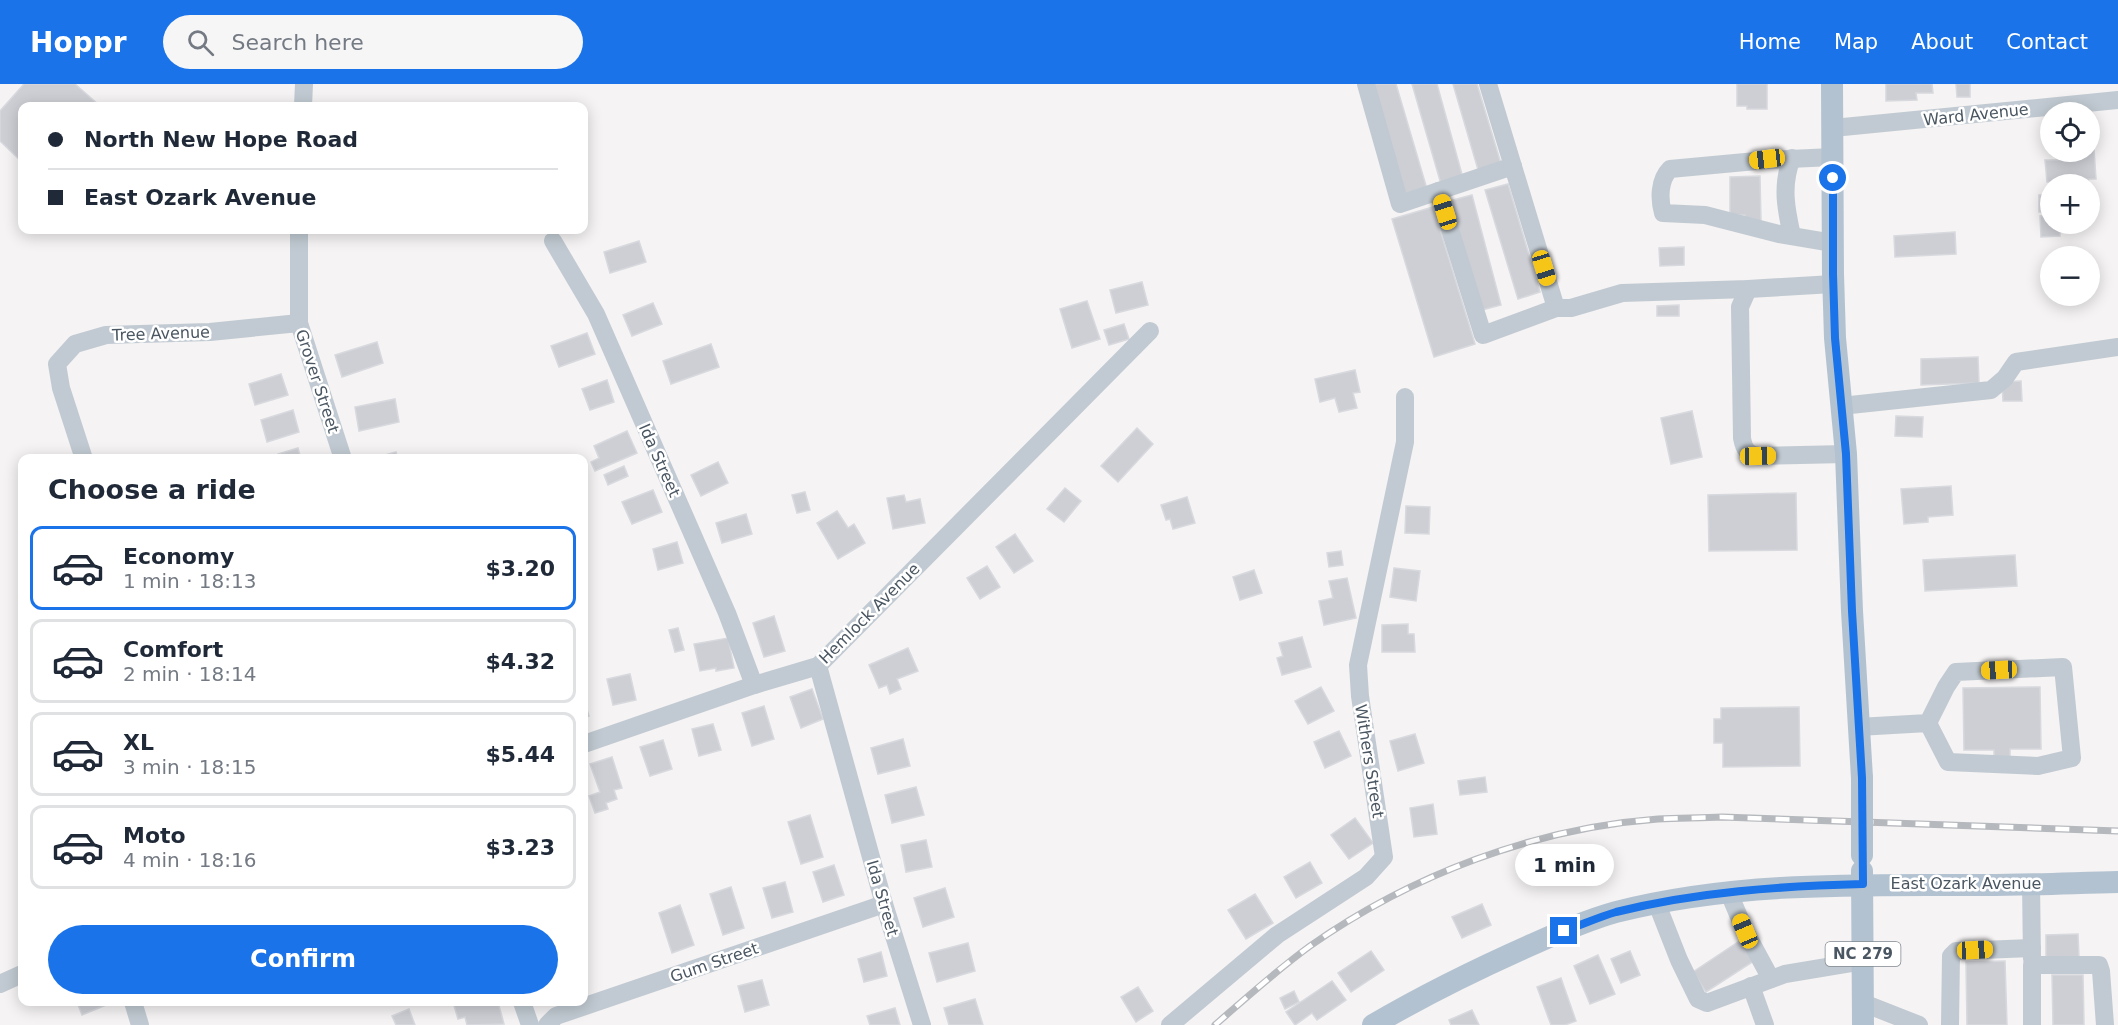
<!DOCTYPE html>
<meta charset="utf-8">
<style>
body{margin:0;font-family:"DejaVu Sans",sans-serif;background:#f6f6f7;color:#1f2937;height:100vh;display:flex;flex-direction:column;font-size:22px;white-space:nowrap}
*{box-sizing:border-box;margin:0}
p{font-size:20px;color:#747a83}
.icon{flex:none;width:33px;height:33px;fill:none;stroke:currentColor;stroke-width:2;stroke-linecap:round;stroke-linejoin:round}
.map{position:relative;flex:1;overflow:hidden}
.drawer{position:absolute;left:18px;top:370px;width:570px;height:552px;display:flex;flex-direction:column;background:#fff;border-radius:12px;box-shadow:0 3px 15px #0003}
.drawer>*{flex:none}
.top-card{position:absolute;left:18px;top:18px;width:570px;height:132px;border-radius:12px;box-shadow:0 3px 15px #0003;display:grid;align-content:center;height:132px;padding:0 30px;background:#fff}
.tools{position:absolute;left:2040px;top:18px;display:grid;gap:12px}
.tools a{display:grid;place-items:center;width:60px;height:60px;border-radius:50%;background:#fff;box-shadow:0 3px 15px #0003;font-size:30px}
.end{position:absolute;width:27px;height:27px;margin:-14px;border:8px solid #1a73e8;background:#fff;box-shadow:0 0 0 3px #fff}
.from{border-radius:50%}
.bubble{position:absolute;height:42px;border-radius:21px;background:#fff;box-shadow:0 3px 15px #0003;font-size:20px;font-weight:600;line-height:42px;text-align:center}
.car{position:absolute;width:18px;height:36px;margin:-18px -9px;border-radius:8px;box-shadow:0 0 4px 2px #0007;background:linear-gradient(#f5c518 24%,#345 0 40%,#f5c518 0 76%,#345 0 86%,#f5c518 0)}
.top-card b{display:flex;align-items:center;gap:21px;height:57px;font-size:22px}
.top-card b+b{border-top:2px solid #e0e1e3}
.top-card i{width:15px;height:15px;background:#1f2937}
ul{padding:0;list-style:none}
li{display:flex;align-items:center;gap:18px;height:84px;margin:0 12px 9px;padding:0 18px;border:3px solid #e0e1e3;border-radius:12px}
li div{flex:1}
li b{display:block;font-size:22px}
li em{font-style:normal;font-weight:600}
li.active{border-color:#1a73e8}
li>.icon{width:54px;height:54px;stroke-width:1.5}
h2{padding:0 30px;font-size:27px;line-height:72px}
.button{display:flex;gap:12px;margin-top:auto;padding:12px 30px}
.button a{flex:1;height:69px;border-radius:36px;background:#1a73e8;color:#fff;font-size:24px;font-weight:600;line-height:69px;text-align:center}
header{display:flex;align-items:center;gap:36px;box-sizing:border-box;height:84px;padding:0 30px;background:#1a73e8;color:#fff}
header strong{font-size:28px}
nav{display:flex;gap:33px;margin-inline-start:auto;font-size:21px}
.search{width:420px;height:54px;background:#f6f6f7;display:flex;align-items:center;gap:15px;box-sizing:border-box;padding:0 21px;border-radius:33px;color:#747a83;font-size:22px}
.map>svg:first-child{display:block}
.building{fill:#cdcfd5;stroke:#d7d9de;stroke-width:1.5}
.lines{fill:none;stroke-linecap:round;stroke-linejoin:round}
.minor{stroke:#c1cad2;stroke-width:18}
.major{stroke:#b3c2d1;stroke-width:22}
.rail-casing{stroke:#b5b8bd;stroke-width:7}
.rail{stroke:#fff;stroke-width:4.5;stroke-dasharray:14;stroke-linecap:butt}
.major-bridge{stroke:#b3c2d1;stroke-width:22}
.route{stroke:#1a73e8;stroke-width:8}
.labels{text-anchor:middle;stroke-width:5;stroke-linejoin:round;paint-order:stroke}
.shield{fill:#fff;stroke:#808990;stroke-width:1.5}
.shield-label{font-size:15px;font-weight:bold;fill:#4a5661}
.street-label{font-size:16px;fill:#4a5661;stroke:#fff}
</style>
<header>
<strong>Hoppr</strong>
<div class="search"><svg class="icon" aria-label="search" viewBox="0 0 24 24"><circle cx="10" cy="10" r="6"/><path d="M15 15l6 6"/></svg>Search here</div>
<nav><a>Home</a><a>Map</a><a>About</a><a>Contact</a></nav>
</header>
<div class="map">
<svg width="2118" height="941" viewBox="0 0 2118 941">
<rect width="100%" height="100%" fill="#f5f3f3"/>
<!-- building -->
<g class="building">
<polygon points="24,0 75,0 100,22 22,22 22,78 0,57 0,27"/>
<polygon points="1371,0 1396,0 1427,105 1405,112"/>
<polygon points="1412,0 1437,0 1463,94 1441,100"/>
<polygon points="1453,0 1477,0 1502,83 1479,89"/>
<polygon points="1737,0 1767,0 1767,25 1747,25 1747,22 1737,22"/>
<polygon points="1886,0 1932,0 1933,9 1916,9 1917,16 1886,17"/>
<polygon points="1956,0 1970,0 1970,13 1957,13"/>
<polygon points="2090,65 2094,65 2096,95 2088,95 2089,100 2055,100 2054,98 2047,98 2045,76 2059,76 2058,68 2090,68"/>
<polygon points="1760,92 1761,138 1745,138 1745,131 1730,131 1730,93"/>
<polygon points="1508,100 1540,208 1518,215 1485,106"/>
<polygon points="1472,111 1501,221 1478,227 1449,117"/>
<polygon points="2039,111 2050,111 2050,127 2039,128"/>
<polygon points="1433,123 1475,260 1434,273 1392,135"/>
<polygon points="2050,131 2050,140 2060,140 2060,152 2041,153 2040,132"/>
<polygon points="1955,148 1956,170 1895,173 1894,152"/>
<polygon points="639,157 646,178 610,189 604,168"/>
<polygon points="1684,163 1684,181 1660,182 1659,164"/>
<polygon points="1142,198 1148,221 1116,229 1110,206"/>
<polygon points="1087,217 1100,255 1072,264 1060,225"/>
<polygon points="653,219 662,240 632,252 623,231"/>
<polygon points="1679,221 1679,232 1657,232 1657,222"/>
<polygon points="1124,240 1129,255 1109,261 1104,246"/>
<polygon points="587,249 595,270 559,283 551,262"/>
<polygon points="377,258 383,279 342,293 335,271"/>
<polygon points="711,260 719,283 671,300 663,277"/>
<polygon points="1978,273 1979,299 1921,301 1921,275"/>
<polygon points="1355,286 1360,308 1353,309 1357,324 1339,328 1335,314 1320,318 1315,295"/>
<polygon points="281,290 288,311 255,321 249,300"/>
<polygon points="607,296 614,318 590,326 582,305"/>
<polygon points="2021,297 2022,317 2003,317 2002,298"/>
<polygon points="395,315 399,338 359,347 355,323"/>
<polygon points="293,326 299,348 267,358 261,336"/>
<polygon points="1692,327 1702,373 1671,380 1661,334"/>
<polygon points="1896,332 1923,333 1922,353 1895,352"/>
<polygon points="1137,344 1153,360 1118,398 1101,382"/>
<polygon points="627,347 637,369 595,387 591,378 599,374 594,362"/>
<polygon points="298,364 301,375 279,375 278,370"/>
<polygon points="396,368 398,375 371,375"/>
<polygon points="718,378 728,399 701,412 691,391"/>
<polygon points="624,382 628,392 608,401 604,391"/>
<polygon points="1951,402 1953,431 1928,433 1928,438 1904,440 1901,405"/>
<polygon points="1065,404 1081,417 1064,438 1047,425"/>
<polygon points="653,406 662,428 632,440 622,418"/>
<polygon points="805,408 810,426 797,429 792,411"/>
<polygon points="1796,409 1797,466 1709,467 1708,411"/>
<polygon points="904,411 906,418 920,415 925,439 893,445 887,414"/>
<polygon points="1187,413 1195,439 1173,445 1170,435 1166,436 1161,421"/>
<polygon points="1406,422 1430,423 1429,450 1405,449"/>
<polygon points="837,427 848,444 854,440 865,459 838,475 817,439"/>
<polygon points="746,430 752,450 722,459 716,439"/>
<polygon points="1015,450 1033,477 1014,489 996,463"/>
<polygon points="677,458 683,479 658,486 653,465"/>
<polygon points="1341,467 1343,481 1329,483 1327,469"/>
<polygon points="2015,471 2017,502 1925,507 1923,476"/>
<polygon points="987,482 1000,503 980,515 967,494"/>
<polygon points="1394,484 1420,487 1416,517 1390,513"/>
<polygon points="1254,486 1262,509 1240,516 1233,493"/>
<polygon points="1347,494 1356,534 1324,541 1319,517 1333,514 1329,497"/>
<polygon points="774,532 785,567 764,573 753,539"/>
<polygon points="1408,540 1408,550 1414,550 1415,568 1382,568 1382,541"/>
<polygon points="678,544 684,566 675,568 669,546"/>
<polygon points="1302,553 1311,583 1282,591 1277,574 1283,572 1279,559"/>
<polygon points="728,554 734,584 716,587 716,584 700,587 694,560"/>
<polygon points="908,564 918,587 897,595 901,605 890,610 887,601 879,604 869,581"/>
<polygon points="630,590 636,616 613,621 607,595"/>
<polygon points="1321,603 1334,627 1308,640 1295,617"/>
<polygon points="2040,603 2041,665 2010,665 2010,676 1994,676 1994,666 1964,666 1963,604"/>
<polygon points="812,605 823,635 801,644 790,613"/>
<polygon points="584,616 589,632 584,634"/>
<polygon points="764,622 774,655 752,662 742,629"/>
<polygon points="1799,623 1800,682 1723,683 1723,659 1714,659 1714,635 1721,635 1721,624"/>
<polygon points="713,640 721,666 699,672 692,645"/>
<polygon points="1339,647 1351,672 1325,684 1314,658"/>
<polygon points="1415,650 1424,679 1398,687 1390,657"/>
<polygon points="903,655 910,682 878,690 871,664"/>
<polygon points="663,656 672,685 650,692 640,663"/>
<polygon points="612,673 622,704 614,706 617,715 606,719 608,725 595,729 589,712 600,708 590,680"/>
<polygon points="1485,693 1487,708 1460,711 1458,697"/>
<polygon points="916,703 924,731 892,739 885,711"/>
<polygon points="1433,720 1437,750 1414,753 1410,724"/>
<polygon points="810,731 823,773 801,780 788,738"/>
<polygon points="1355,734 1373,759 1349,775 1331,751"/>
<polygon points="926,756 932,783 906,788 901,761"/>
<polygon points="1310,778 1322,799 1296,814 1284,793"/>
<polygon points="834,781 844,811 823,818 813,788"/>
<polygon points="785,798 793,828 772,834 763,804"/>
<polygon points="731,803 744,844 723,851 710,810"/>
<polygon points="945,804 954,833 923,843 914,814"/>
<polygon points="1255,810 1273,839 1246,855 1228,826"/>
<polygon points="1482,820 1491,841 1462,854 1452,833"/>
<polygon points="680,821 694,861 672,869 659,829"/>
<polygon points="2078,850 2079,873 2046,873 2046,851"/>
<polygon points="1744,854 1757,875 1706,908 1693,888"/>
<polygon points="968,859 975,887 937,898 929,869"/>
<polygon points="1371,867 1384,886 1351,908 1338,889"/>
<polygon points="1630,867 1640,891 1621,899 1611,875"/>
<polygon points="881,868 887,892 864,898 858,875"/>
<polygon points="1598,871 1615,910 1590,920 1574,882"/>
<polygon points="2005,877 2007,941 1967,941 1966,878"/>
<polygon points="2052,891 2083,891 2084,941 2053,941"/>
<polygon points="1561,894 1576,937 1565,941 1551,941 1537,903"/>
<polygon points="762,896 769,921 745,928 738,902"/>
<polygon points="1332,897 1346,916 1317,936 1312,929 1295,941 1286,928"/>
<polygon points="1138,903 1153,927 1136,938 1121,913"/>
<polygon points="1294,907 1299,918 1285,925 1280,914"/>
<polygon points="975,915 983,941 949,941 944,924"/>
<polygon points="77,918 105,918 106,921 82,931"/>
<polygon points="453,918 498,918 504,940 467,941 465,933 458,935"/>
<polygon points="895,924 900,941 870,941 867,932"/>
<polygon points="409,925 415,941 396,941 392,932"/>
<polygon points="1472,926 1479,941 1451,941 1449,936"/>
</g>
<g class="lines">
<!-- minor -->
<g class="minor">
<polyline points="1366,0 1400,120 1513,82"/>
<polyline points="1488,0 1556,224 1571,224 1622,209 1748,205 1833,200"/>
<polyline points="303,22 304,0"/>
<polyline points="1833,44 2118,16"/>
<polyline points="1438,107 1483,251 1556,224"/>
<polyline points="299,146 299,239 343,375"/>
<path d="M1792,152C1786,125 1781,101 1792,74"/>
<polyline points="553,157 596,230 727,529 754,601"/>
<path d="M1833,159L1779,150L1705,131L1663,129C1659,115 1659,96 1670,85L1767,76L1833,73"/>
<path d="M1748,205L1740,223L1742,354C1744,365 1747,370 1758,372L1846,370"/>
<polyline points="1841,322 1991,306 2005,294 2016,278 2118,263"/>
<polyline points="84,375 61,304 57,280 75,260 106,251 210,248 299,239"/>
<polyline points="818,582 884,820 922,941"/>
<polyline points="1858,643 1928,639 1946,603 1956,588 2063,583 2072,674 2038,682 1948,678 1928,639"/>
<polyline points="584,660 754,601 818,582 1150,247"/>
<polyline points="2031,799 2032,875"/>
<polyline points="1729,809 1745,847 1771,895"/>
<polyline points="1657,820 1679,876 1698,915 1707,919 1785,890 1863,877"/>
<polyline points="0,900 22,890"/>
<polyline points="1751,902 1765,941"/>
<polyline points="133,918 140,941"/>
<polyline points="522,918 530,941"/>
<polyline points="1863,919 1919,941"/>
<polyline points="547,941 556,932 884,820"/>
<polyline points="1170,941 1277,851 1366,793 1384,773 1360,612 1358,581 1405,358 1405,313"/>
<polyline points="1950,941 1951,872 1956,867 2032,864"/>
<polyline points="2032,941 2032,881 2099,881 2101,887 2105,941"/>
</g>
<!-- major -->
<g class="major">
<polyline points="1832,0 1833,190 1835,254 1846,370 1852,527 1862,694"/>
<polyline points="1862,787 1863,941"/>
<path d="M1373,941C1424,911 1477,885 1531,861C1558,849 1587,836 1616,828C1737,797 1863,801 1986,801C2030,801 2074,799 2118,798"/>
</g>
<!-- rail casing -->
<g class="rail-casing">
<path id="rail" d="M1215,941C1246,914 1277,886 1310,862C1411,791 1535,744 1658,735C1680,734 1701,734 1722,733L2118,747"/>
</g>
<!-- rail -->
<use href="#rail" class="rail"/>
<!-- major-bridge -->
<polyline class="major-bridge" points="1862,771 1862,694"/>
</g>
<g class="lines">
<!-- route -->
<path class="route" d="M1564,847C1581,841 1599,833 1616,828C1696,808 1781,802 1863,800L1862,694L1852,527L1846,370L1835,254L1833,190V94"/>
</g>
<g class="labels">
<!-- shield labels -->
<rect class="shield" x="1825.5" y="858" width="75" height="24" rx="4.5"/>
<g class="shield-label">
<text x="1863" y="875">NC 279</text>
</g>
<!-- street labels -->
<g class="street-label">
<text transform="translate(1976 30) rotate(-6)" y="6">Ward Avenue</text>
<text transform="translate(161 249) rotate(-2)" y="6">Tree Avenue</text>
<text transform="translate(318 297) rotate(72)" y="6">Grover Street</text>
<text transform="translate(660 376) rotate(66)" y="6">Ida Street</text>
<text transform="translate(869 529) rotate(-45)" y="6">Hemlock Avenue</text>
<text transform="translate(1370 677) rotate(81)" y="6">Withers Street</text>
<text x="1966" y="805">East Ozark Avenue</text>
<text transform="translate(883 814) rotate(74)" y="6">Ida Street</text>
<text transform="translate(714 878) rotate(-19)" y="6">Gum Street</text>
</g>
</g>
</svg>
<div class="tools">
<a><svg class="icon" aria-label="locate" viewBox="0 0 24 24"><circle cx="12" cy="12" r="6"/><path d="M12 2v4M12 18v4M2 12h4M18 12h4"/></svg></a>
<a>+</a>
<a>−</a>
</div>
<i class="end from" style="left:1833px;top:94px"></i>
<i class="end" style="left:1564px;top:847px"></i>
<div class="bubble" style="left:1515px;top:760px;width:99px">1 min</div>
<i class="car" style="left:1767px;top:75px;rotate:263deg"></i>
<i class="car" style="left:1445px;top:128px;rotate:343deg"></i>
<i class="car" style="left:1544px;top:184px;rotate:163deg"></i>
<i class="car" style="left:1758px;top:372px;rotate:89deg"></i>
<i class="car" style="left:1999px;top:586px;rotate:267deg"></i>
<i class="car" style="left:1745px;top:847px;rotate:337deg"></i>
<i class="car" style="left:1975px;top:866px;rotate:87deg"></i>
<div class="top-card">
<b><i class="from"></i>North New Hope Road</b>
<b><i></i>East Ozark Avenue</b>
</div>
<section class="drawer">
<h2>Choose a ride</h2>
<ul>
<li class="active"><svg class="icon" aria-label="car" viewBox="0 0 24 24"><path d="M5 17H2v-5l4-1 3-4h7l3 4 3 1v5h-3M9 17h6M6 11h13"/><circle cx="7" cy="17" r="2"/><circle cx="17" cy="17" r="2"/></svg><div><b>Economy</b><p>1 min · 18:13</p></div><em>$3.20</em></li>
<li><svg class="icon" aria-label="car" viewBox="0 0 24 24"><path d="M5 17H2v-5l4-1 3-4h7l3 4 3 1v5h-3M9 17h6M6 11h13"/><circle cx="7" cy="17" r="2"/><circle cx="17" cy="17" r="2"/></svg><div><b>Comfort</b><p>2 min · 18:14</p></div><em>$4.32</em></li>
<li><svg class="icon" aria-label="car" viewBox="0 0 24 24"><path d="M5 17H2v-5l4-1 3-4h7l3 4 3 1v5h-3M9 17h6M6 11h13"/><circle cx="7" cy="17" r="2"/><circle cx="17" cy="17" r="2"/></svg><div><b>XL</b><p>3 min · 18:15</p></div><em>$5.44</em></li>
<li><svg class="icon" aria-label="car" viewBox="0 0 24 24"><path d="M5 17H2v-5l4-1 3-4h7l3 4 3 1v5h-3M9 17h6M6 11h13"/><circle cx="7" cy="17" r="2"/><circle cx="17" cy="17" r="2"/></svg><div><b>Moto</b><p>4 min · 18:16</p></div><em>$3.23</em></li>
</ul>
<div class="button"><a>Confirm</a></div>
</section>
</div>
